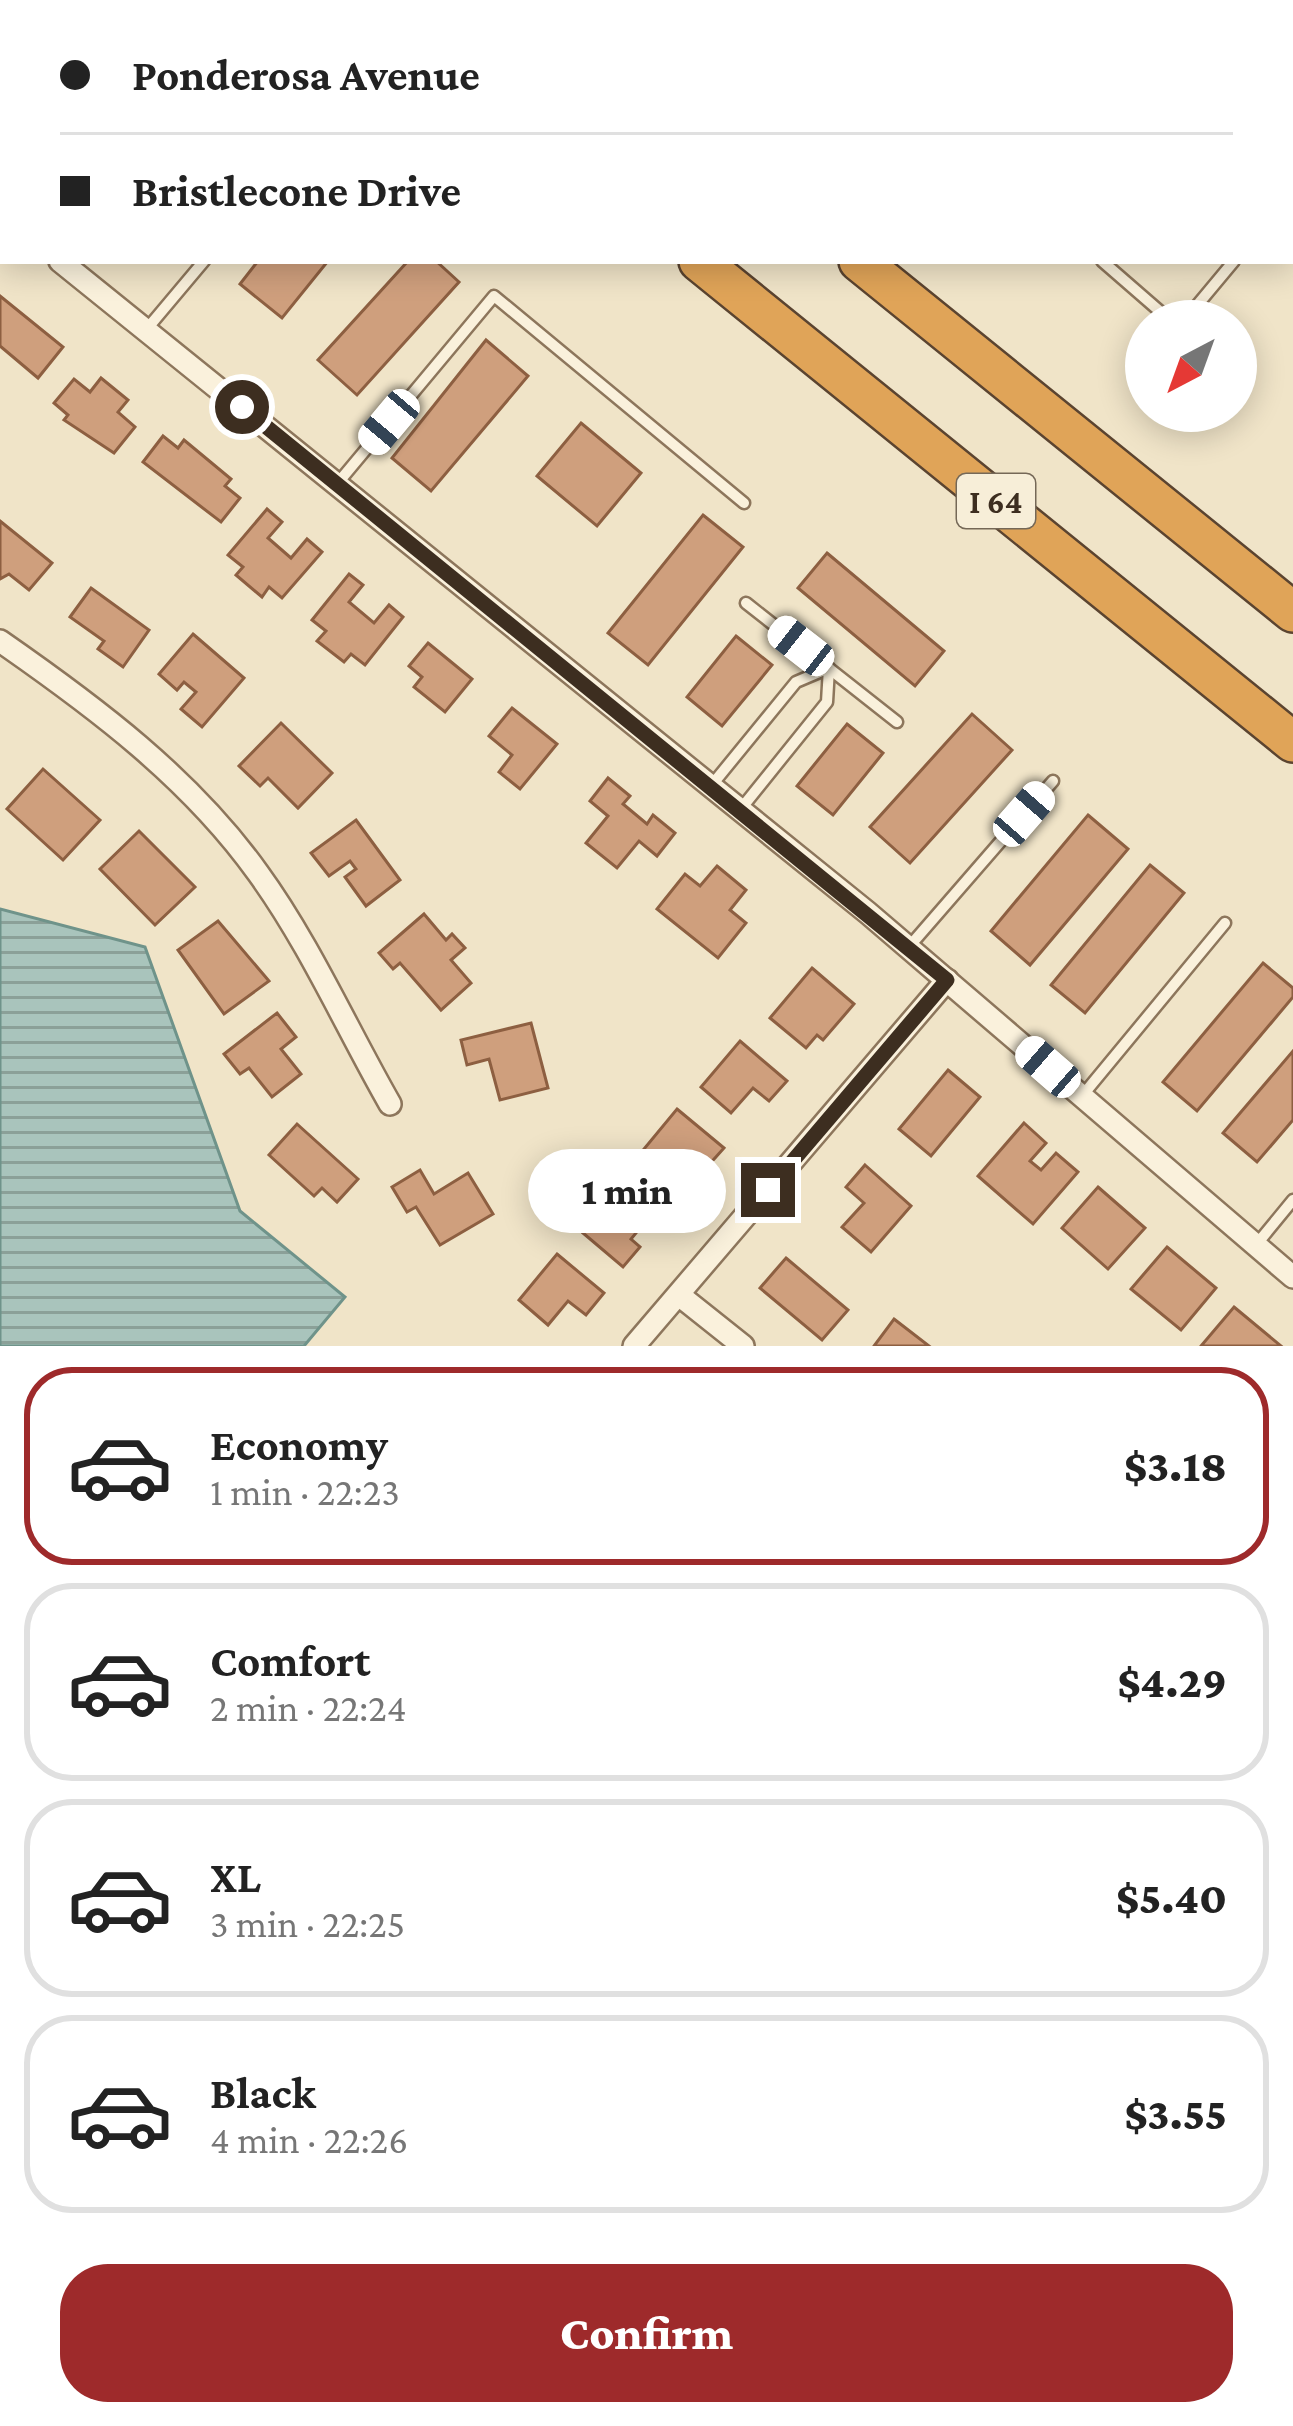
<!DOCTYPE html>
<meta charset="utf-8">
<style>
body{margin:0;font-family:"Crimson Pro",serif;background:#f2f2f2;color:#222;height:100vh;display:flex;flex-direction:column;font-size:45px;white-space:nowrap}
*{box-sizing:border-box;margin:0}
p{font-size:39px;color:#767676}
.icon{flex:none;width:66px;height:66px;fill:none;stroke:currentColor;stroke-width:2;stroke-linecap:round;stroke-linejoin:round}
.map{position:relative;height:1346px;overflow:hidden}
.details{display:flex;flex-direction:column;background:#fff;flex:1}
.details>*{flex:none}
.hud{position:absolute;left:0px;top:0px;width:1293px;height:264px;box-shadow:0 6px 30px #0003;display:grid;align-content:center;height:264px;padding:0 60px;background:#fff}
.needle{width:78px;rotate:221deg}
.buttons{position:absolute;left:1125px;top:300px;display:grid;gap:24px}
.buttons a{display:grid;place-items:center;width:132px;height:132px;border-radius:50%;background:#fff;box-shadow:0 6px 30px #0003;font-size:60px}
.end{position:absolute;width:54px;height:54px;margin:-27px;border:15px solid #3d2e20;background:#fff;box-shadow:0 0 0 6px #fff}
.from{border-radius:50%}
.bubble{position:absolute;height:84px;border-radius:42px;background:#fff;box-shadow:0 6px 30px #0003;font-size:39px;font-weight:800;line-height:84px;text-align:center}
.car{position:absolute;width:36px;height:72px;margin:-36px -18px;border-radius:15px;box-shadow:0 0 9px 3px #0007;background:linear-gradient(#fff 24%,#345 0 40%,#fff 0 76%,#345 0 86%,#fff 0)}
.hud b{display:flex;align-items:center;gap:42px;height:114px;font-size:45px}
.hud b+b{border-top:3px solid #e0e0e0}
.hud i{width:30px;height:30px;background:#222}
ul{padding:21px 0 0;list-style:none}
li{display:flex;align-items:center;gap:36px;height:198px;margin:0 24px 18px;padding:0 36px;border:6px solid #e0e0e0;border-radius:48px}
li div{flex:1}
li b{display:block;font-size:45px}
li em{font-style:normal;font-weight:800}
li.selected{border-color:#9e2a2b}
li>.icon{width:108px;height:108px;stroke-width:1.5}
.primary-button{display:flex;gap:24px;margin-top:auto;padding:24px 60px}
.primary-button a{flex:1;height:138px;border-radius:48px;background:#9e2a2b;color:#fff;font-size:48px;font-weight:800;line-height:138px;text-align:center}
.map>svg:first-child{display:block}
.water{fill:url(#water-rules);stroke:#6f938a;stroke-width:3}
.building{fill:#cf9f7d;stroke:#8d5f41;stroke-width:3}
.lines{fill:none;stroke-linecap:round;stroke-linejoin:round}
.lane-casing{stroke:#8d765c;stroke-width:15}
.street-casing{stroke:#8d765c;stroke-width:26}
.highway-casing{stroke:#5b4430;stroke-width:44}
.lane{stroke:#faf1dc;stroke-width:10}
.street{stroke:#faf1dc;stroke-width:21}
.highway{stroke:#e0a458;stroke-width:39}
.route{stroke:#3d2e20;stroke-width:15}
.labels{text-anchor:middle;stroke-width:9;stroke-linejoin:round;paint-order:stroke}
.shield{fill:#f7eed8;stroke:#756857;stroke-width:3}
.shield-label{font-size:33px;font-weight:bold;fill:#3d2e20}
</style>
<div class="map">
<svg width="1293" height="1346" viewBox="0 0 1293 1346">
<defs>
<pattern id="water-rules" width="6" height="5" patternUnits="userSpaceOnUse" patternTransform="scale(3)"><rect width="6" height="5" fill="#a9c4bc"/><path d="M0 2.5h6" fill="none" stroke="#8ba098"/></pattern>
</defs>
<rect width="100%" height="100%" fill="#f0e4c8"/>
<!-- water -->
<polygon class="water" points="0,909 145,947 240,1211 345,1297 304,1346 0,1346"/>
<!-- building -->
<g class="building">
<polygon points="258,261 328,261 282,318 240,284"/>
<polygon points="408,261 436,261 459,282 357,395 318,360"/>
<polygon points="0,296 63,347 38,378 0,346"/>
<polygon points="486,340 528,376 431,491 392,458"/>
<polygon points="101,378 128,400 118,412 135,427 114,453 64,420 68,415 54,403 74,379 90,392"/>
<polygon points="581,423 641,473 597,526 537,476"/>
<polygon points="163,436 178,448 184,440 231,479 225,486 240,498 221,522 143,462"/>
<polygon points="267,509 282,522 268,538 291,558 307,539 322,552 282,598 269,587 262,597 236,575 243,567 228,555"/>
<polygon points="703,515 743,547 648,665 608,633"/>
<polygon points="0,521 52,563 29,590 9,574 0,579"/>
<polygon points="827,553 944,651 915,686 798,588"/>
<polygon points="349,574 363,585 349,602 374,623 389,605 403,617 365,665 351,654 344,662 317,641 326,631 312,620"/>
<polygon points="91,588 149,630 123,667 98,649 104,641 70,617"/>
<polygon points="193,634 244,678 202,727 181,709 196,692 184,682 177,690 159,674"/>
<polygon points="736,636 772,665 722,726 687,697"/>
<polygon points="428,643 472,679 445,712 414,687 422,677 409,666"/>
<polygon points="512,708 557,744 520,789 499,772 512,755 489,736"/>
<polygon points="972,714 1012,750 910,863 870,827"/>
<polygon points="281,723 332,773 298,808 268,778 260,786 239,766"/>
<polygon points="847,724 883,753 833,815 797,786"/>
<polygon points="43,769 100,820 63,860 7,809"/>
<polygon points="608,778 630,796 623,804 647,824 653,815 675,833 657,856 639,841 617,868 586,843 608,816 590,801"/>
<polygon points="1088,815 1128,849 1030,965 991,931"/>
<polygon points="356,820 400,880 366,906 345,877 356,869 350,861 329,876 311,853"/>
<polygon points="139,831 195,887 155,925 100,869"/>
<polygon points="1150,865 1184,893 1085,1013 1051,985"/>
<polygon points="717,866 746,890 730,910 746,923 718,958 657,909 685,874 700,886"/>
<polygon points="424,914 446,940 452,934 465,948 451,960 471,983 441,1010 400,963 393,969 379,953"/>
<polygon points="218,921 269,981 224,1014 178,950"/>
<polygon points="1263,963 1293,988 1293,997 1197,1111 1163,1082"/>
<polygon points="812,968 854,1004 823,1040 817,1035 806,1048 770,1018"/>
<polygon points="277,1013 296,1037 281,1049 301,1074 272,1097 249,1068 240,1074 224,1054"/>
<polygon points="531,1023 548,1088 500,1100 489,1059 467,1065 461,1040"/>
<polygon points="740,1041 787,1081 769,1101 753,1088 731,1113 701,1087"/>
<polygon points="1293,1051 1293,1120 1257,1162 1223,1133"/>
<polygon points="948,1070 980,1097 931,1156 899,1129"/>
<polygon points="677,1109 724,1148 706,1168 694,1157 672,1183 639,1155"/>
<polygon points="1024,1123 1046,1143 1030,1161 1041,1170 1056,1153 1078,1172 1033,1224 978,1176"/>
<polygon points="297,1124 358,1179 337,1202 322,1188 314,1196 269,1155"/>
<polygon points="865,1165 911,1206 871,1252 842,1227 864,1203 846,1187"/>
<polygon points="420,1170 434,1194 468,1173 493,1214 440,1245 416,1207 407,1212 392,1187"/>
<polygon points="625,1185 655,1210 631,1239 640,1247 623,1267 583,1233"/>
<polygon points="1098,1187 1145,1228 1108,1269 1062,1228"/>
<polygon points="1167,1247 1216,1288 1181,1330 1131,1289"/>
<polygon points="557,1254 604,1293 586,1315 568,1301 548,1325 519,1300"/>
<polygon points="786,1258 848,1310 822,1340 760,1288"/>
<polygon points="1234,1307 1281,1346 1201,1346"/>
<polygon points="894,1319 929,1346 874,1346"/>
</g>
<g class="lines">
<!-- lane casing -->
<g class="lane-casing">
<g id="lane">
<polyline points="802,0 806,3"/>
<polyline points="1255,0 1259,3"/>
<polyline points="72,3 74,1"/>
<polyline points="825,3 828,0"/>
<polyline points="1078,3 1081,0"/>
<polyline points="1171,3 1179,0"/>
<polyline points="1290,29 1293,32"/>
<polyline points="0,91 3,88"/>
<polyline points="1290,208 1293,204"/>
<polyline points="1102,261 1171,321"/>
<polyline points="1184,321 1234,261"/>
<polyline points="146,330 204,261"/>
<polyline points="337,484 494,296 744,503"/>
<polyline points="746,603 897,722"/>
<polyline points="711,786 796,682 829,668 827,702 740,810"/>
<polyline points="908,948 1053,781"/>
<polyline points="1082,1096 1225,923"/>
<polyline points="1256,1245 1293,1200"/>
</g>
</g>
<!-- street casing -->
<g class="street-casing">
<g id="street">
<polyline points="0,212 3,215"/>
<polyline points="60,261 868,913 1293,1277"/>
<path d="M0,641C95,707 190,778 258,873C309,943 347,1029 390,1104"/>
<polyline points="679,1295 743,1346"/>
<polyline points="634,1346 947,980"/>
</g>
</g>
<!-- highway casing -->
<g class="highway-casing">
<g id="highway">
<polyline points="376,0 380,3"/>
<polyline points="536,0 539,3"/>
<polyline points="699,261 1293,742"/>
<polyline points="859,261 1293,612"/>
</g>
</g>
<!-- lane -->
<use href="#lane" class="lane"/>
<!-- street -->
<use href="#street" class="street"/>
<!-- highway -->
<use href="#highway" class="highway"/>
</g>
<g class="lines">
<!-- route -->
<polyline class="route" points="242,407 947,980 768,1190"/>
</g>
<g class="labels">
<!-- shield labels -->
<rect class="shield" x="957" y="474" width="78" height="54" rx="9"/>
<g class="shield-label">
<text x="996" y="513">I 64</text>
</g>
</g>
</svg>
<div class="buttons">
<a><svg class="needle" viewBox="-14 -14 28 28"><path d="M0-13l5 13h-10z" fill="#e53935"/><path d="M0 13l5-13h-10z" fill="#767676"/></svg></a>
</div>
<i class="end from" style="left:242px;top:407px"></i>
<i class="end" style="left:768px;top:1190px"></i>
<div class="bubble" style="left:528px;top:1149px;width:198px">1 min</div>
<i class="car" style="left:389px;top:422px;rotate:220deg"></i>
<i class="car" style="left:801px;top:646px;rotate:308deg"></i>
<i class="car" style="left:1024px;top:814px;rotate:41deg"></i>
<i class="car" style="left:1048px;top:1067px;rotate:311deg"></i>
<div class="hud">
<b><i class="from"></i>Ponderosa Avenue</b>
<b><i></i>Bristlecone Drive</b>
</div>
</div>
<section class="details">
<ul>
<li class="selected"><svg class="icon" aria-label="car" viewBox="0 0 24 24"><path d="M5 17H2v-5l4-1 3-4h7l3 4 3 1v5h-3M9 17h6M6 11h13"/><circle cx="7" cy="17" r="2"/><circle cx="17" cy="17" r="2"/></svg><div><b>Economy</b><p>1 min · 22:23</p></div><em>$3.18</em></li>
<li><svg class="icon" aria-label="car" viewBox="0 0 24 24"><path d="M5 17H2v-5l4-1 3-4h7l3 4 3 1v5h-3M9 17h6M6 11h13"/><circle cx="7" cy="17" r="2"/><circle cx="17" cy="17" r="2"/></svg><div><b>Comfort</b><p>2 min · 22:24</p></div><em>$4.29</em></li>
<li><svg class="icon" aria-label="car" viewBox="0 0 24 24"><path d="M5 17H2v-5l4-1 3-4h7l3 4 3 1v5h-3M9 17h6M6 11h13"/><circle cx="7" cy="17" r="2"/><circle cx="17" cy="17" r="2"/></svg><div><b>XL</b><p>3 min · 22:25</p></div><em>$5.40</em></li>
<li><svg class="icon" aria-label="car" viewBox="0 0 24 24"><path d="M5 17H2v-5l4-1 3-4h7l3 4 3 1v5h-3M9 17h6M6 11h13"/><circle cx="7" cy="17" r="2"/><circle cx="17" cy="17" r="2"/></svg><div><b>Black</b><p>4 min · 22:26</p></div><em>$3.55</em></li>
</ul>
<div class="primary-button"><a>Confirm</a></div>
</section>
